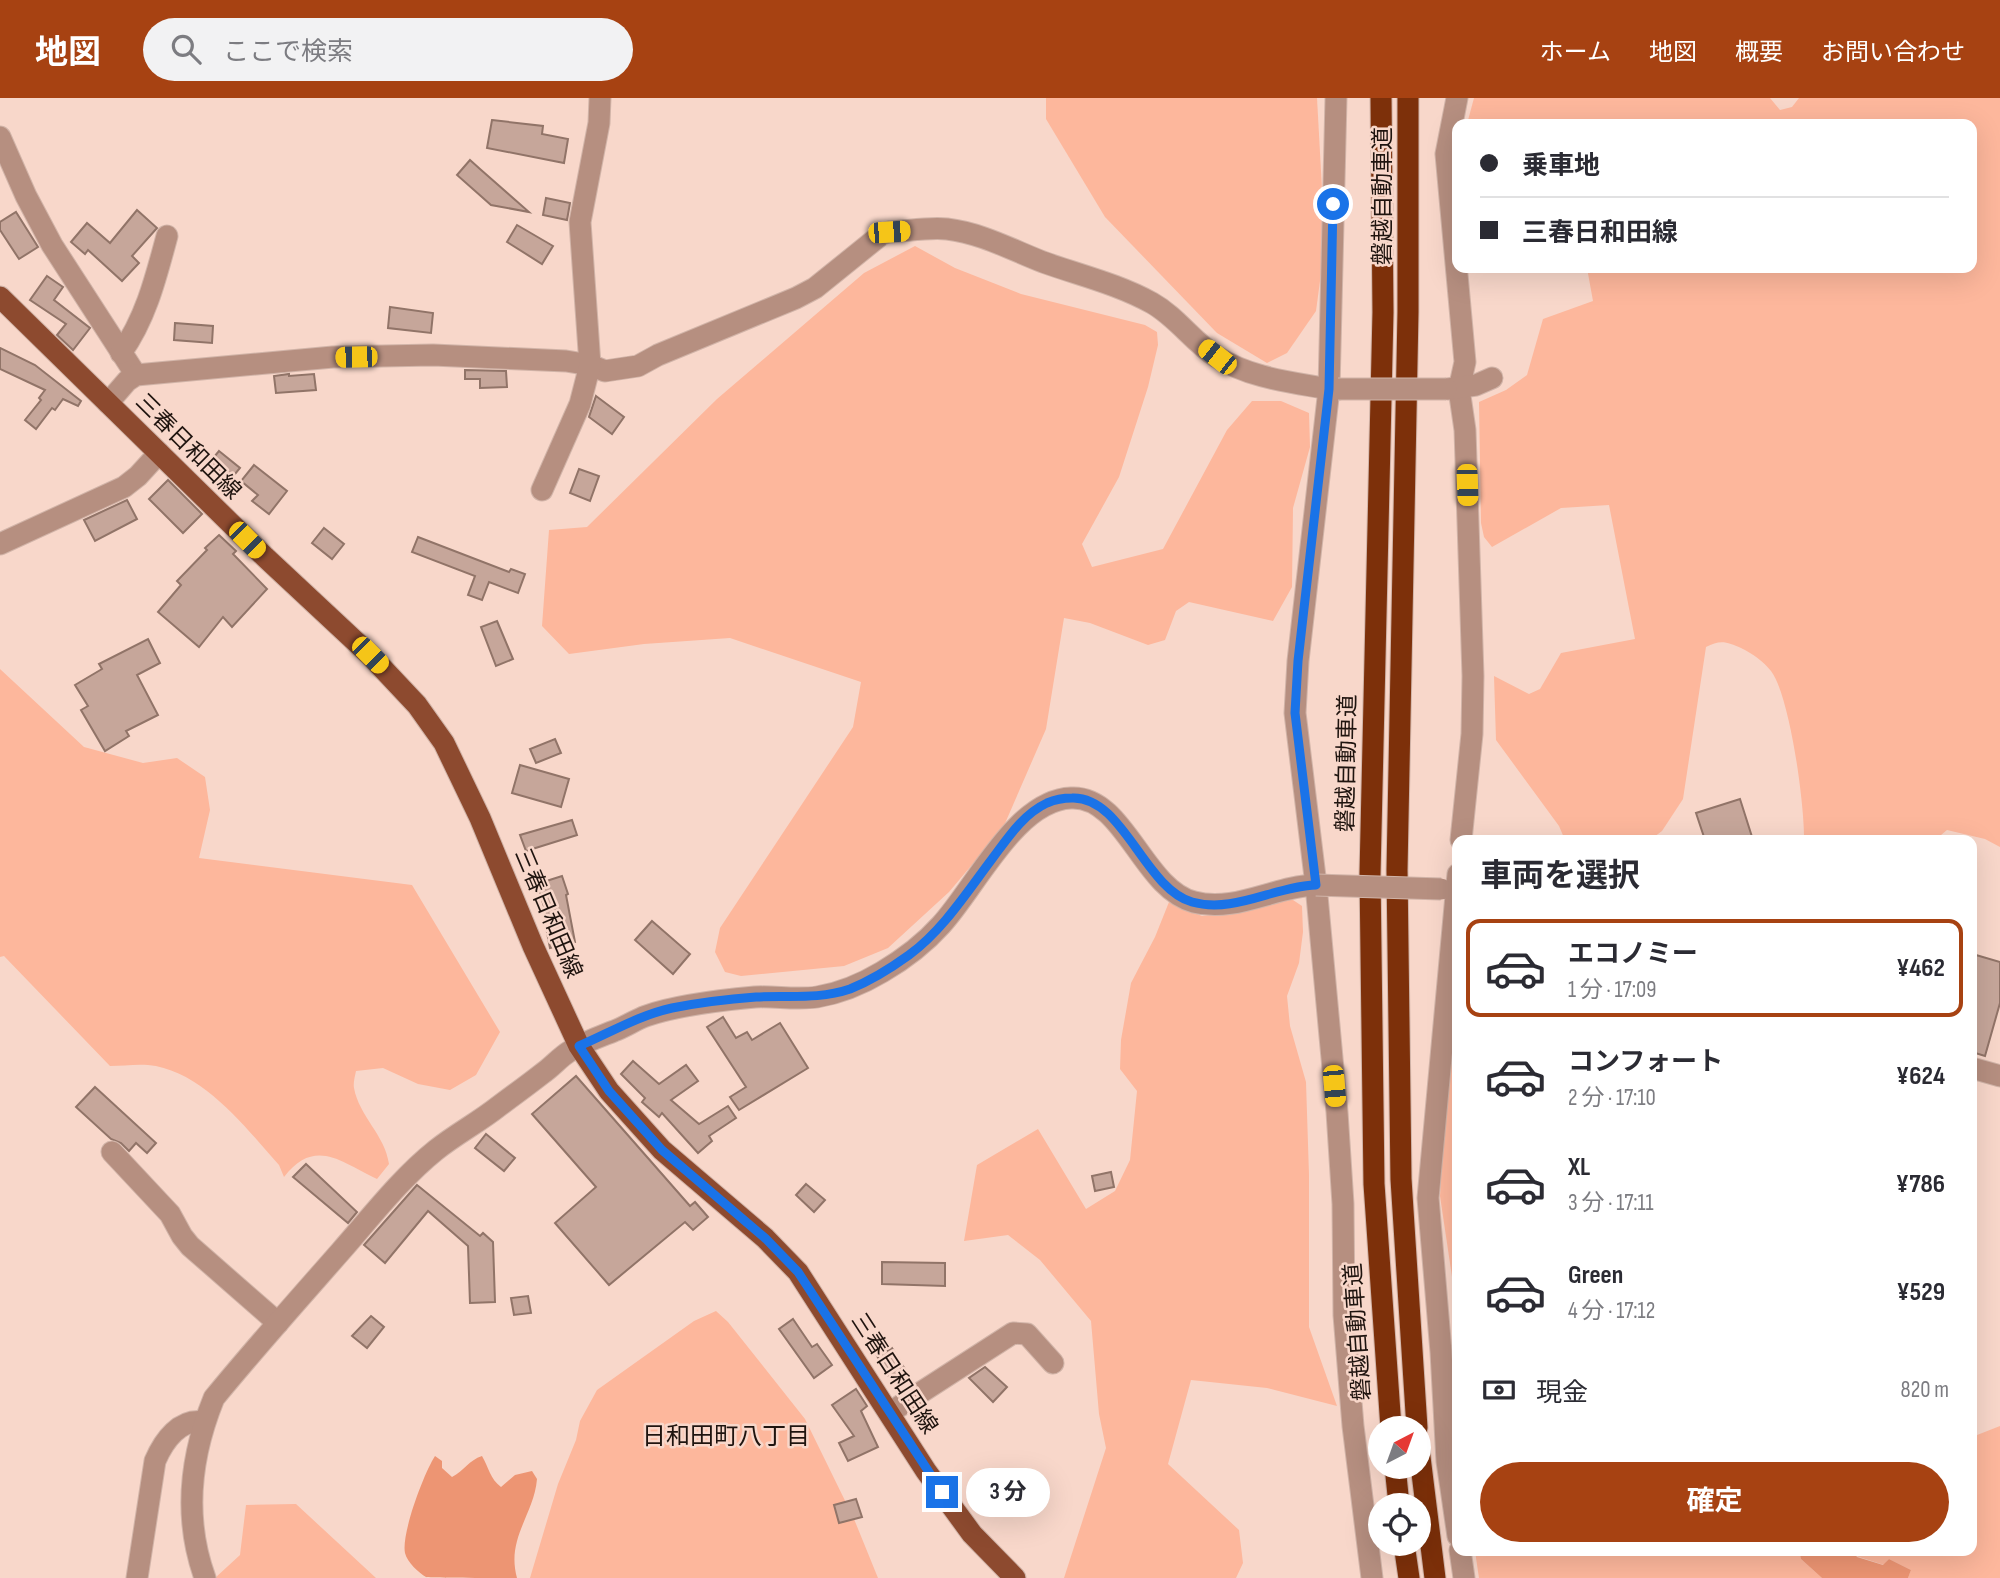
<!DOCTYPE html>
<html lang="ja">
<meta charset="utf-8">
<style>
body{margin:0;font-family:"Sofia Sans Condensed","Noto Sans JP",sans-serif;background:#f2f2f3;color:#2b2b33;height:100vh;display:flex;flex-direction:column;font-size:26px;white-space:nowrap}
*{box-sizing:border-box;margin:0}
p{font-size:23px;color:#7c7c81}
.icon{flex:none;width:38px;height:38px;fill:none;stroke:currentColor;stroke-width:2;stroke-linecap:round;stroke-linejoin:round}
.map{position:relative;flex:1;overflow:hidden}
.panel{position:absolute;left:1452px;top:737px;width:525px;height:721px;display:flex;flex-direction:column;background:#fff;border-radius:14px;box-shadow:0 7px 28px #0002}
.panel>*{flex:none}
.hud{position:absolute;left:1452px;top:21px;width:525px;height:154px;border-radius:14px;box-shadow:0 7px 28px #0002;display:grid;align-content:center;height:154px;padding:0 28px;background:#fff}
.needle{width:46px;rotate:41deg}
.fabs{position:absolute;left:1368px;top:1318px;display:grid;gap:14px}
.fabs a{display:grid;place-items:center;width:63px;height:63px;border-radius:50%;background:#fff;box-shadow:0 7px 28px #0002;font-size:35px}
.end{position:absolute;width:32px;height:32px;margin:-16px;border:9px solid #1a73e8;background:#fff;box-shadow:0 0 0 4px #fff}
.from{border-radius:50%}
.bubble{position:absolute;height:49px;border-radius:24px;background:#fff;box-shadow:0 7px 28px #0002;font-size:23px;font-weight:700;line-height:49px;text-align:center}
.car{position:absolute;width:21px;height:42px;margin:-21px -10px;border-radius:9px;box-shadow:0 0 5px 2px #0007;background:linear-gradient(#f5c518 24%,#345 0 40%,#f5c518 0 76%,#345 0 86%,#f5c518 0)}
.hud b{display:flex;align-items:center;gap:24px;height:66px;font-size:26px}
.hud b+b{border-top:2px solid #e1e1e2}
.hud i{width:18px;height:18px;background:#2b2b33}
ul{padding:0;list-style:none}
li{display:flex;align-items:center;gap:21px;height:98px;margin:0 14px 10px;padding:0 14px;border:4px solid transparent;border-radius:14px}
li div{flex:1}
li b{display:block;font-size:26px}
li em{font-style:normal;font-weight:700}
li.current{border-color:#a74212}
li>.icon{width:63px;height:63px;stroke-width:1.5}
h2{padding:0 28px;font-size:32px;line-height:84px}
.pay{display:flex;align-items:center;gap:18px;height:77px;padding:0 28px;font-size:26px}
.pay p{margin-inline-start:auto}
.action{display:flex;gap:14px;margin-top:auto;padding:14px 28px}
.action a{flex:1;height:80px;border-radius:42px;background:#a74212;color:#fff;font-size:28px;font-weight:700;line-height:80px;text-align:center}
header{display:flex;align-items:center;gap:42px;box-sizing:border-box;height:98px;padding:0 35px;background:#a74212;color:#fff}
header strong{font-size:33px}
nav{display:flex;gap:38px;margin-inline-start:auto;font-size:24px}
.search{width:490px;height:63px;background:#f2f2f3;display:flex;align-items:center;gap:18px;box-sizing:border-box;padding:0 24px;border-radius:38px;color:#7c7c81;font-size:26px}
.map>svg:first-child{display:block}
.green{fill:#fdb79c}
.water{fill:#ed9573}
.building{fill:#c6a69a;stroke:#917468;stroke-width:2}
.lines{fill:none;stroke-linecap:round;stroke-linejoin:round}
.minor-casing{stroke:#d1b4a8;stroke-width:23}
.major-casing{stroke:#d1b4a8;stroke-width:23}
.highway-casing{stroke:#d1b4a8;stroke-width:23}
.minor{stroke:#b68f80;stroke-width:21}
.major{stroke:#8d4a2f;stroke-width:21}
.highway{stroke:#7d300a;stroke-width:21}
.minor-bridge-casing{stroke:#d1b4a8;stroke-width:23;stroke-linecap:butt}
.minor-bridge{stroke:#b68f80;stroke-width:21}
.route{stroke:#1a73e8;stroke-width:9}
.labels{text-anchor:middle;stroke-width:5;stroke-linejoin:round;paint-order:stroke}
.street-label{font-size:23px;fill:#1f140f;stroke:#f8d7ca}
.neighbourhood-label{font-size:24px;fill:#1f140f;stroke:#f8d7ca}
</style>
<header>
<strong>地図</strong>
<div class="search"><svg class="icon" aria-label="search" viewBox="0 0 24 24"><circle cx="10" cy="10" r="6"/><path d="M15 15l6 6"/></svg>ここで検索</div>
<nav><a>ホーム</a><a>地図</a><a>概要</a><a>お問い合わせ</a></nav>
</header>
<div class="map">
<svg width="2000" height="1480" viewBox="0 0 2000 1480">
<rect width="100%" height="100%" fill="#f8d7ca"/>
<!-- green -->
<g class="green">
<polygon points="1046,0 1317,0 1325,146 1316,213 1287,255 1267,265 1217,235 1105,119 1046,21"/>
<path d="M1474,0H1770L1780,12L1792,9L1799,0H2000V749L1985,741L1947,732L1935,742H1804C1805,709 1790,598 1771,573C1763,563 1753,556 1741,550C1728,544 1720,541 1706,549L1683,701L1662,733L1650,742H1565L1559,728L1496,642L1494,578L1529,596L1540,591L1561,555L1635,541L1609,407L1561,410L1492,449L1484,439L1481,425L1479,304L1506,292L1527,277L1543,221L1593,203L1587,170H1972V26H1467Z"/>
<polygon points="915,148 955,170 1021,196 1145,227 1157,234 1158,247 1148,289 1119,379 1082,446 1092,469 1163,451 1227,332 1252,303 1281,303 1309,315 1310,349 1293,410 1292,489 1273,523 1189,504 1176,513 1165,542 1148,547 1090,525 1064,520 1046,631 1003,730 949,794 888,850 844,868 741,878 725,874 715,854 720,830 853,629 861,584 730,540 644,546 569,556 542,528 549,432 587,429 717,301 864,175"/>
<path d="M0,571L84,649L143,665L177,660L205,679L210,712L199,760L412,787L500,934L476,977L450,992L418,986L383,970L356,973C355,978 353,985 354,990C359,1018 385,1037 389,1066L377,1081C341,1064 315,1039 284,1079L279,1067C245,1029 202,972 148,967C135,966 122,968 110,968L4,858L0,859Z"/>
<polygon points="1290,800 1302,808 1303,834 1299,865 1287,898 1290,928 1306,984 1309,1077 1309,1229 1337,1308 1267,1290 1191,1282 1168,1366 1239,1432 1243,1465 1236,1480 1064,1480 1106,1350 1099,1316 1091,1223 1040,1162 1008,1137 964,1143 977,1067 1038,1031 1086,1111 1115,1093 1130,1062 1137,993 1120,971 1121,942 1131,885 1155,839 1169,804 1202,818 1257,811"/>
<polygon points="1454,860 1458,864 1458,1219 1440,1098"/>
<polygon points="716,1213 728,1224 805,1321 854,1421 878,1480 530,1480 558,1386 576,1342 580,1323 597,1292 694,1223"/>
<polygon points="2000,1328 2000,1480 1908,1480 1911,1472 1889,1461 1884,1467 1856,1458 1853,1453 1972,1452 1972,1339"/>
<polygon points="296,1406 376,1480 215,1480 240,1457 246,1407"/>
<polygon points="1475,1453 1799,1453 1801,1461 1822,1480 1479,1480"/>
</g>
<!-- water -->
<g class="water">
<path d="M435,1358L442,1363V1370L452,1379C464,1373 469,1362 482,1358C489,1370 490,1381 501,1389L515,1377L532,1373L537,1381C534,1417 506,1440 517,1480C502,1480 434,1480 426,1479C419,1475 407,1464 405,1455C401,1436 424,1375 435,1358Z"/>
<polygon points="1799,1453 1853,1453 1857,1459 1883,1467 1889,1461 1911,1472 1908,1480 1822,1480 1801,1461"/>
</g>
<!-- building -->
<g class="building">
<polygon points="492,22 543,28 542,36 568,41 564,65 487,50"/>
<polygon points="470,62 480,71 529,114 491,107 457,77"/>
<polygon points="546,100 570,105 567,122 543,117"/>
<polygon points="137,112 157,130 132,158 139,165 122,183 88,152 85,156 71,144 87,125 110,145"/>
<polygon points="16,114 38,149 19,161 0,132 0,124"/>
<polygon points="517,127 553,148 542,166 507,144"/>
<polygon points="47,178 63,189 54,202 90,230 73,252 57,237 66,226 30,202"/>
<polygon points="390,209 433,215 431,235 388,230"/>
<polygon points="175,225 213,228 212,245 174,242"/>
<polygon points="0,250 35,267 81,303 78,308 63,301 55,312 52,310 36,331 25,322 41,302 39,300 45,292 0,271"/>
<polygon points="465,272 506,273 507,289 480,290 480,281 465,281"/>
<polygon points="289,276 289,278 314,276 316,292 276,295 274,278"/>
<polygon points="596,298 624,319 612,336 589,319"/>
<polygon points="219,353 240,370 230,382 209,365"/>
<polygon points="254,367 287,393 269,416 252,403 258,397 241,383"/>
<polygon points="579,371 599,378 590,403 570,395"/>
<polygon points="168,382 202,416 183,435 149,401"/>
<polygon points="127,402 137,421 95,443 84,422"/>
<polygon points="324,430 344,446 332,461 312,445"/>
<polygon points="219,437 236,453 233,456 267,491 232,529 223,519 199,549 158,514 181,487 177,483 207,452 205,450"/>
<polygon points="418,439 509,474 511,471 525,476 518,495 489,484 482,502 468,497 475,478 412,454"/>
<polygon points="497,523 513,561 496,568 481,529"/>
<polygon points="148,541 160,565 137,577 158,617 126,633 129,638 105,653 81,612 88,608 75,587 102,571 99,566"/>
<polygon points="555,641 561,655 536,665 530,651"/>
<polygon points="520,667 569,681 561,709 512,695"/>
<polygon points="1740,701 1753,742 1705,742 1696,715"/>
<polygon points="572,722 577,737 526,753 520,737"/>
<polygon points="562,778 568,796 566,797 575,844 550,850 544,819 547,818 537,786"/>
<polygon points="652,823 690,856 673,876 635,842"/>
<polygon points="1976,857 2000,864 2000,905 1985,958 1972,954 1972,872"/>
<polygon points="723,919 736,940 747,934 752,942 780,925 808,970 739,1012 730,999 746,989 707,929"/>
<polygon points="633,963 659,986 686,967 698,983 671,1002 699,1026 728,1008 736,1020 709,1038 712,1043 698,1055 662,1015 659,1019 642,1004 645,1000 621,976"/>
<polygon points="576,978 690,1108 695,1104 708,1119 693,1132 685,1124 609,1187 555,1125 596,1089 532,1016"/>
<polygon points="95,989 156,1045 147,1055 136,1045 129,1053 121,1045 111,1041 76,1009"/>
<polygon points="486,1036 515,1060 504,1073 475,1050"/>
<polygon points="306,1066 357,1114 348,1125 293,1079"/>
<polygon points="1111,1074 1114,1089 1095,1093 1092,1078"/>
<polygon points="806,1086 825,1102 814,1114 796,1097"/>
<polygon points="417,1087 480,1138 483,1135 493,1144 495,1204 470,1205 468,1148 428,1113 385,1165 364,1147"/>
<polygon points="882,1164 945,1165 945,1188 882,1186"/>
<polygon points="528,1198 531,1215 514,1217 511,1200"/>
<polygon points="371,1218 384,1229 367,1250 352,1238"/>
<polygon points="793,1221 812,1249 817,1246 832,1267 814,1280 779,1231"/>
<polygon points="892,1250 906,1273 891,1282 877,1258"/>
<polygon points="985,1269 1007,1289 993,1304 969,1280"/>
<polygon points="856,1291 867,1308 861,1313 878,1349 848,1363 839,1345 854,1338 832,1307"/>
<polygon points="856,1401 862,1419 839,1425 834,1407"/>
</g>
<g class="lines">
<!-- minor casing -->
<g class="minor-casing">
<g id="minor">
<polyline points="1336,0 1329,291 1298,563 1295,615 1316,787 1337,1014 1343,1106 1344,1217 1353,1328 1372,1480"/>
<polyline points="1457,0 1446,56 1465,264 1459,291 1465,332 1473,578 1472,636 1461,742"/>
<polyline points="0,39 26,98 52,147 136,277"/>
<path d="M121,255C146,220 156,179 167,138"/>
<polyline points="1448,291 1476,287 1492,280"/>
<path d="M108,305L127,283L136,277L333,259L433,257L566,263L590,267L605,273L638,268L658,257L796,200L815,190L882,136L889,134C908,133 929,129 947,131C981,135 1012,152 1043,164C1079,177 1118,186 1152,205C1177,219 1193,244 1217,259C1250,280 1291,284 1329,291H1338"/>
<polyline points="542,392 580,306 590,267 580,124 599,25 600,0"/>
<polyline points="0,446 124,389 138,378 159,355"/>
<polyline points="1458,776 1428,1100 1441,1254 1447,1363 1458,1438"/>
<polyline points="1972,970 2000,978"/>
<polyline points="112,1054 170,1116 182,1138 190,1148 278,1225"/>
<polyline points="889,1315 1013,1235 1027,1236 1053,1265"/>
<polyline points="1460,1452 1464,1480"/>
<path d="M137,1480L155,1363C164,1342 180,1320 204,1324"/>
<path d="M205,1480C183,1419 190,1359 214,1300C255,1250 298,1202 341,1153C371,1119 401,1080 436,1052C456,1036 479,1024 499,1008C514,997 529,986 543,975C553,968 560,959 570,953C584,944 599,939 614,933C625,929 635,922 646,918C677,907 722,902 755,899C775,898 797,902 817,899C841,895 862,886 882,874C904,861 924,846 941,827C976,789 1016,702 1071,700C1124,697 1143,791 1194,804C1235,815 1275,788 1316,787"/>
</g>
</g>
<!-- major casing -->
<g class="major-casing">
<polyline id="major" points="0,199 265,459 370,557 417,607 444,645 480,720 533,848 579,948 609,993 662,1052 765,1140 798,1174 926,1373 972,1436 1015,1480"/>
</g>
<!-- highway casing -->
<g class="highway-casing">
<g id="highway">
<polyline points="1381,0 1383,214 1370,776 1374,1086 1391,1330"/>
<polyline points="1408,0 1408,214 1397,772 1401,1081 1417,1330"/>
<polyline points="1419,1351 1435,1480"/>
<polyline points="1395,1368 1399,1407"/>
<polyline points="1404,1446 1409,1480"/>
</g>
</g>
<!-- minor -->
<use href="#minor" class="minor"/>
<!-- major -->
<use href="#major" class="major"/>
<!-- highway -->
<use href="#highway" class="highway"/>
<!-- minor-bridge casing -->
<g class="minor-bridge-casing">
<g id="minor-bridge">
<polyline points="1338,291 1446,291"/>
<polyline points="1316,787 1441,791"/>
</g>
</g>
<!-- minor-bridge -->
<use href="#minor-bridge" class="minor-bridge"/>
</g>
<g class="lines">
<!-- route -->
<path class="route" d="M942,1394L798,1174L765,1140L662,1052L609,993L579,948C609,935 640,917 672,910C697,905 729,901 756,899C788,897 818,902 850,891C870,883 891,870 909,857C943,832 967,794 992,761C1007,741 1023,716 1047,705C1054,702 1064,700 1072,700C1123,698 1144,790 1192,804C1234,816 1275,788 1316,787L1295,615L1298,563L1329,291L1333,106"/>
</g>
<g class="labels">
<!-- street labels -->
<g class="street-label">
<text transform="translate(1382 98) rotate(-90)" y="8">磐越自動車道</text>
<text transform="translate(189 348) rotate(45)" y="8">三春日和田線</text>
<text transform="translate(1346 665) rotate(-89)" y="8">磐越自動車道</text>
<text transform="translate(549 815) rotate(67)" y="8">三春日和田線</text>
<text transform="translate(1357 1234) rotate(-94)" y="8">磐越自動車道</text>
<text transform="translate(895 1275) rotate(57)" y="8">三春日和田線</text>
</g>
<!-- neighbourhood labels -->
<g class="neighbourhood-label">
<text x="726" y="1346">日和田町八丁目</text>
</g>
</g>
</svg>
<div class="fabs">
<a><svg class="needle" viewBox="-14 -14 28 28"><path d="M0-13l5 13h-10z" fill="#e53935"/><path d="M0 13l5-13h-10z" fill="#7c7c81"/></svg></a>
<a><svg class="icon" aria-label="locate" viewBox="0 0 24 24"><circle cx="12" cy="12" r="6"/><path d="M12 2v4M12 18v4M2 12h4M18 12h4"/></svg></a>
</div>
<i class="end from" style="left:1333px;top:106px"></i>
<i class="end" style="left:942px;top:1394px"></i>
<div class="bubble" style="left:966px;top:1370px;width:84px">3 分</div>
<i class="car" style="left:889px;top:134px;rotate:86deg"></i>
<i class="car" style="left:356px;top:259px;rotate:269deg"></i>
<i class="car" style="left:1217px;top:259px;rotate:308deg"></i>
<i class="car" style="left:1467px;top:387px;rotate:178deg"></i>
<i class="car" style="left:247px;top:442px;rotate:135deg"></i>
<i class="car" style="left:370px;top:557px;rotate:135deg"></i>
<i class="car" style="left:1334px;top:988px;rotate:175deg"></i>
<div class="hud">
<b><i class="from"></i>乗車地</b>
<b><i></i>三春日和田線</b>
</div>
<section class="panel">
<h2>車両を選択</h2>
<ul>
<li class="current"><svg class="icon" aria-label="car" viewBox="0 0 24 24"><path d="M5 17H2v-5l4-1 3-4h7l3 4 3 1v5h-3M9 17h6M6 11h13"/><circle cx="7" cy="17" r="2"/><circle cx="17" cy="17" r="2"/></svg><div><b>エコノミー</b><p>1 分 · 17:09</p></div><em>¥462</em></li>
<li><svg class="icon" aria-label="car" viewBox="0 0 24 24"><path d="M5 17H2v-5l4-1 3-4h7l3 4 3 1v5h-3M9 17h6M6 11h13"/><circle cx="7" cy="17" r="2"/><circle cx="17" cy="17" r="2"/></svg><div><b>コンフォート</b><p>2 分 · 17:10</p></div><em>¥624</em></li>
<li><svg class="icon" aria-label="car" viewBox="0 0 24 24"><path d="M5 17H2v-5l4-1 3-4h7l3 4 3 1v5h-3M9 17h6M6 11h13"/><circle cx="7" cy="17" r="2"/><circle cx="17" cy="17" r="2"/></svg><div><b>XL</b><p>3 分 · 17:11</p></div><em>¥786</em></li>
<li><svg class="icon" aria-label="car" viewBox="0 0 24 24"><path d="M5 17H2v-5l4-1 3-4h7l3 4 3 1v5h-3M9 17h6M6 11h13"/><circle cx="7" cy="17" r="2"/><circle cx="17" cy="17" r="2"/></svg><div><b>Green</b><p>4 分 · 17:12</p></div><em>¥529</em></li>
</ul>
<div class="pay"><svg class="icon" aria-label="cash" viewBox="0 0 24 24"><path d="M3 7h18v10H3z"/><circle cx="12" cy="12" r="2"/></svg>現金<p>820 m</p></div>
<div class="action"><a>確定</a></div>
</section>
</div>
